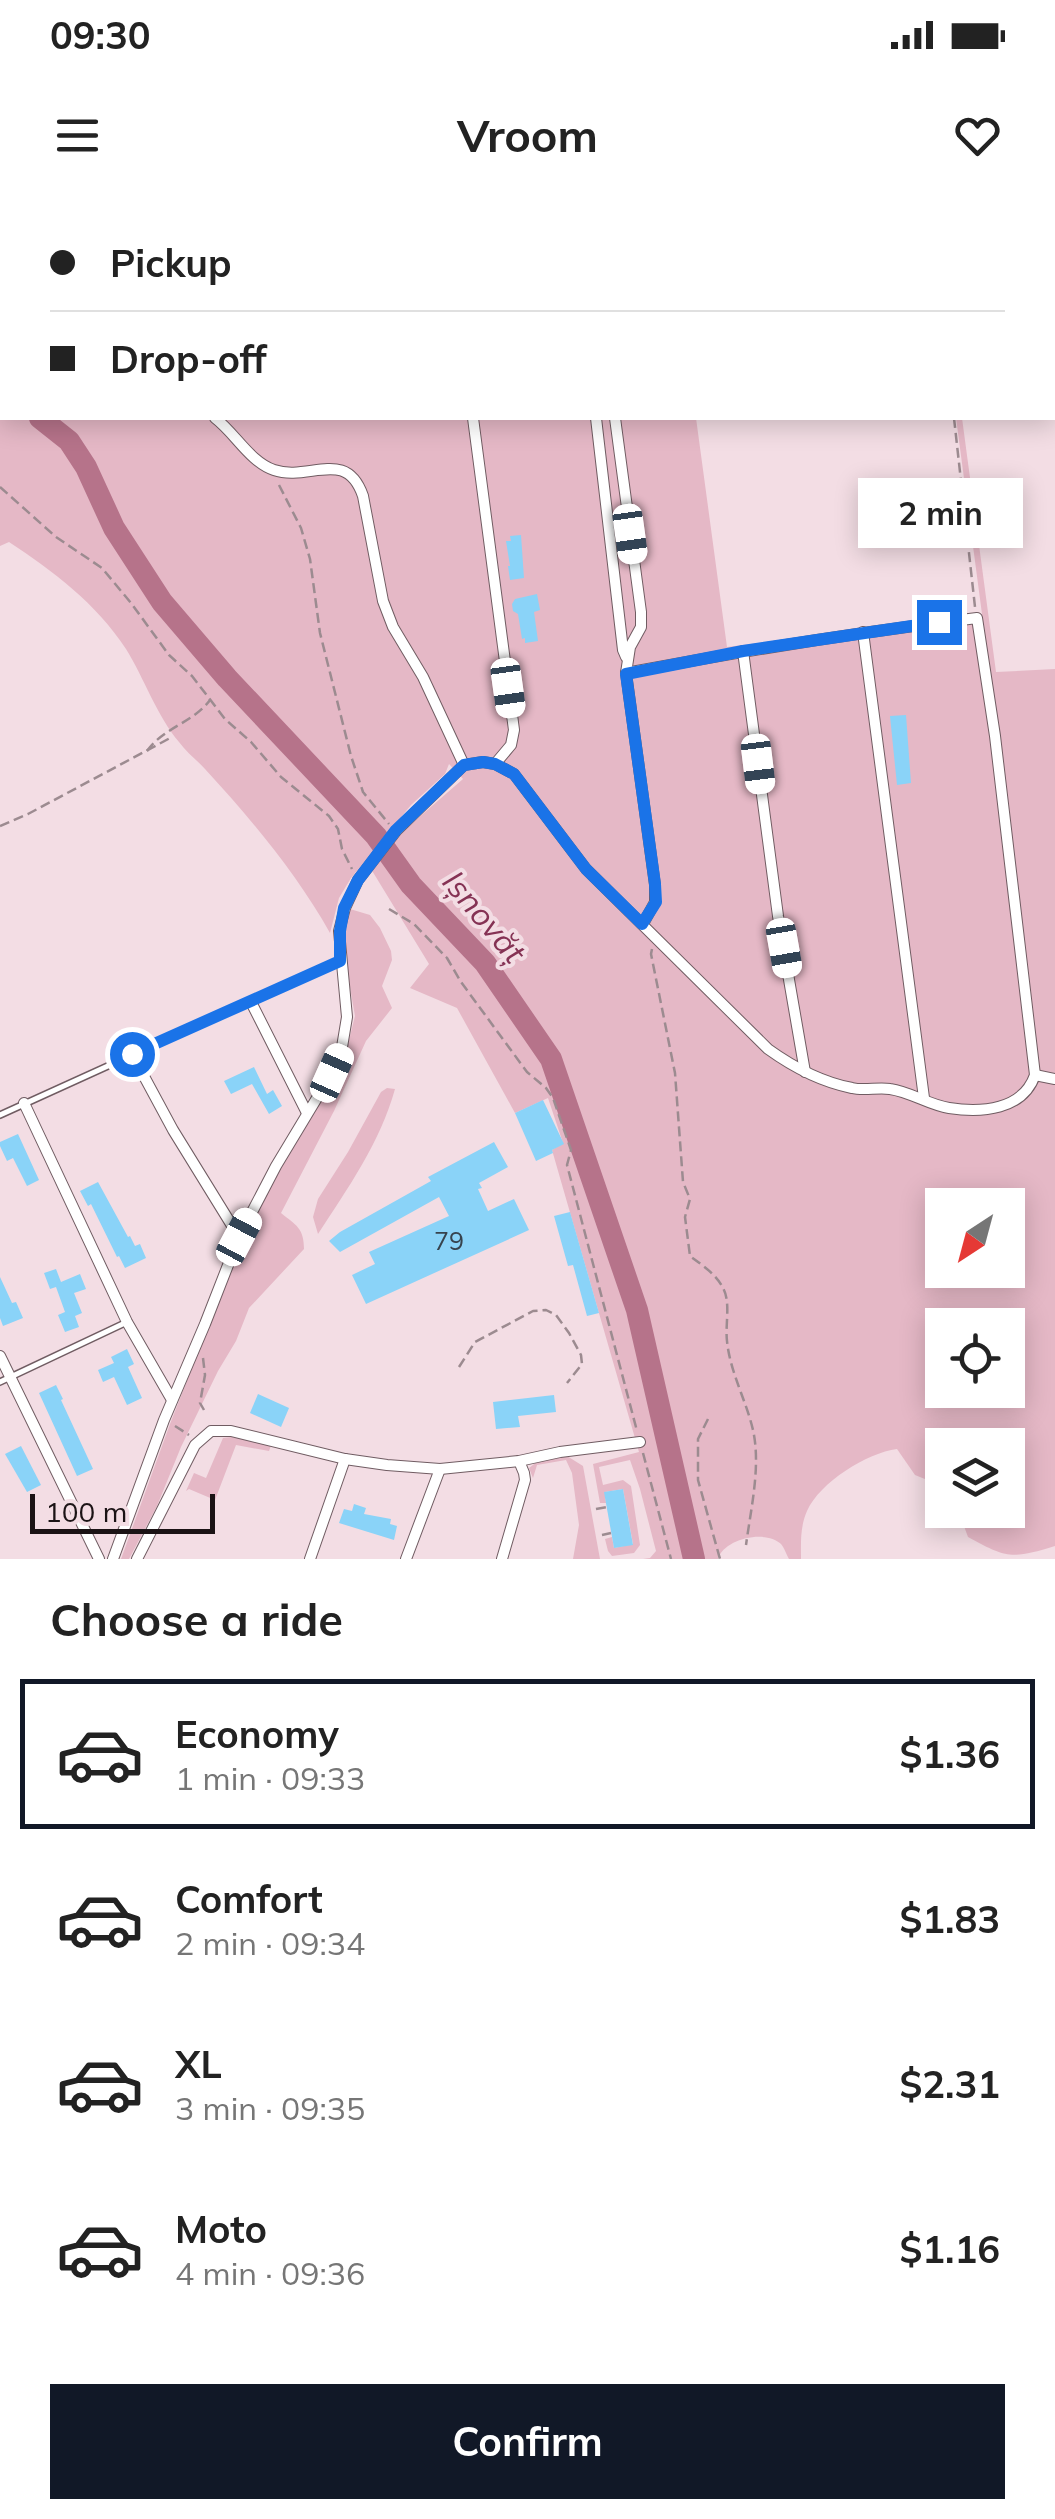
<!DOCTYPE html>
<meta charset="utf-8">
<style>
body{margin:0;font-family:Mulish,sans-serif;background:#f2f2f2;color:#222;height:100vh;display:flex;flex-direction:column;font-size:38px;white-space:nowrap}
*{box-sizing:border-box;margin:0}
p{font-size:32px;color:#767676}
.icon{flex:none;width:55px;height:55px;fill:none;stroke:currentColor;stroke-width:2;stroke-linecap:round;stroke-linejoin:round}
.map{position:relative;height:1359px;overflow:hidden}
.drawer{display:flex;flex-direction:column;background:#fff;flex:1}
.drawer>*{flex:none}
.banner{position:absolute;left:0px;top:0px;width:1055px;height:220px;box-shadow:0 5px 25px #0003;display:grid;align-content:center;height:220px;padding:0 50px;background:#fff}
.needle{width:65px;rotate:216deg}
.tools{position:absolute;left:925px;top:988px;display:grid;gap:20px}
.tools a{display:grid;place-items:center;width:100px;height:100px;border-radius:0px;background:#fff;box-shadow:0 5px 25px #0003;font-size:50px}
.scale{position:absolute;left:30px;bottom:25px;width:185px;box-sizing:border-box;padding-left:10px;border:5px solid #1b1315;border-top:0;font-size:28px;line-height:35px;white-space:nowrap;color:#1b1315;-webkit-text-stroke:8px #f3dde4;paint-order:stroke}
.end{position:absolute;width:45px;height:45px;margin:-22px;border:12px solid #1a73e8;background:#fff;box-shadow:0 0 0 5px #fff}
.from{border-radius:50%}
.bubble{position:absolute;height:70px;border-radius:0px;background:#fff;box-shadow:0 5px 25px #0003;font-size:32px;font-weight:700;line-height:70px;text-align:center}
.car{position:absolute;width:30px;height:60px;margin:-30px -15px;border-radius:12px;box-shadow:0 0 8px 2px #0007;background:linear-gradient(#fff 24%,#345 0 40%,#fff 0 76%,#345 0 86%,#fff 0)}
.banner b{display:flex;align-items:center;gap:35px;height:95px;font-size:38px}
.banner b+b{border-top:2px solid #e0e0e0}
.banner i{width:25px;height:25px;background:#222}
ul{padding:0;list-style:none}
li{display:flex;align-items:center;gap:30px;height:150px;margin:0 20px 15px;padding:0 30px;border:5px solid transparent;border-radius:0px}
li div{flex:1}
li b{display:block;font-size:38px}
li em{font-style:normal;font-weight:700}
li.on{border-color:#111827}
li>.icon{width:90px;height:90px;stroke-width:1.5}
h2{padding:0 50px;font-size:45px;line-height:120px}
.primary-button{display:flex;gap:20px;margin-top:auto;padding:20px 50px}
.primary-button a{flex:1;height:115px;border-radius:0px;background:#111827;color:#fff;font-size:40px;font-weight:700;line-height:115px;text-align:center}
.status{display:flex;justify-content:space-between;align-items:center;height:70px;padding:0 50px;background:#fff;direction:ltr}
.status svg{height:28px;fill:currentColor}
header{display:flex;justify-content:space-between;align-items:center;height:130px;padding:0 50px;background:#fff;font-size:45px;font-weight:700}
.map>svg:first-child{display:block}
.green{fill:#e5b8c6;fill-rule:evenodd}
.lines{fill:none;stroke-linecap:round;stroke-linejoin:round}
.river{stroke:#b6738a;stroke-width:22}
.building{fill:#8ad3f8}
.lane-casing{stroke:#705c62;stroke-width:8}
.street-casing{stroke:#705c62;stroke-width:12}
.path{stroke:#9c8b90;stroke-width:2.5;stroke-dasharray:10 5;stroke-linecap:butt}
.lane{stroke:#fff;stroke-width:5}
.street{stroke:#fff;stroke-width:10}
.route{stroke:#1a73e8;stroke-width:12}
.labels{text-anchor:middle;stroke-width:8;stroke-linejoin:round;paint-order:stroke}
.number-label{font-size:25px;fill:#37434e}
.water-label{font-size:32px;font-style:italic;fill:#853254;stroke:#f3dde4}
</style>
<div class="status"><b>09:30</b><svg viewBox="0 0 49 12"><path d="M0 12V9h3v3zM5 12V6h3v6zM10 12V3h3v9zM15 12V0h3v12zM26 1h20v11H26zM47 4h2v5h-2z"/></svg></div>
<header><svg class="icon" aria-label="menu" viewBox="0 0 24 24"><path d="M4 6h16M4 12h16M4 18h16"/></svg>Vroom<svg class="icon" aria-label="heart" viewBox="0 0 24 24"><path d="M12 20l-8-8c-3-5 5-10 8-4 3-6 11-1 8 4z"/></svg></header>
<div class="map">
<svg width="1055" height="1359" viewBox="0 0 1055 1359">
<rect width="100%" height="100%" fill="#f3dde4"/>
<!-- green -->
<g class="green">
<path d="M0,0H668V2H2V218H696L727,447L982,414L956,218H962L996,472L1055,469V1346C1012,1359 1008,1359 968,1337L958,1310H1008V1245H942V1286L915,1275L897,1249C867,1253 820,1282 807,1311C800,1327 801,1342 801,1359H789C787,1356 784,1347 781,1344C765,1329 724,1339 718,1359H643L650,1358L656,1351L640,1289L630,1260L599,1267L603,1285L623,1280L631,1286L640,1345L634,1353L612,1356L608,1351L605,1339L612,1337L614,1348L633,1344L623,1289L605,1292L606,1303H600L593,1264L639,1252L552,950L563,943L548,898L515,913L457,808L410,788L429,764L371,669L402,632L463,579L449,564L445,574L411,605L351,678L339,698L330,733C297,674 251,619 205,569C197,560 186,552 179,542C157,516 144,478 126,449C96,403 53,371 9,342L0,346ZM942,1005H1008V1070H942ZM942,1125H1008V1190H942Z"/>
<path d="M350,709L370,715L380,728L391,751L392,760L382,786L392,808L366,841L334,911L281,1013C296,1025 304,1028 304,1049L249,1108L236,1141L218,1171L181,1247L157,1306L129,1359H121L170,1224L234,1061L258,1008L345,856L355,816L348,776L345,730Z"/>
<path d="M387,888L395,889C380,943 348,988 318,1034L313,1017L318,999L348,952L381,892Z"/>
<polygon points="231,1237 272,1243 269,1251 236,1245 215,1300 189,1289 186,1291 194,1273 206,1278 223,1238"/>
<polygon points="567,1256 583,1266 600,1359 573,1359 579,1325 572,1273 566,1260 537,1265 533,1278 529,1268 538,1261"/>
</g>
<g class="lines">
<!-- river -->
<g class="river">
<polyline points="0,143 2,146"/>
<polyline points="40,218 69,241 86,267 114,328 162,402 227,478 376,636 411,685 485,763 551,859 637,1110 694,1359"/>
</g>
</g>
<!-- building -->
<g class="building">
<polygon points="521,335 524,378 510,380 508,366 510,366 506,341 511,341 510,336"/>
<polygon points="537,394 540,410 534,412 538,441 525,443 525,438 522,439 518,414 513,411 512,404 515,399"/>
<polygon points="906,515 911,583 897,585 890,516"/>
<polygon points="254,867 267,894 273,890 282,906 269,914 252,884 231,894 224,881"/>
<polygon points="543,900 564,944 552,950 553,953 536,961 515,913"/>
<polygon points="18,934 39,980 27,986 13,958 7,961 0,946 0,942"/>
<polygon points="494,942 508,967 479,983 482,988 478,989 488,1011 514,999 529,1030 366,1104 352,1075 375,1064 369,1052 449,1016 439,997 340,1052 329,1041 340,1032 431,981 428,977"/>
<polygon points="98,982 128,1037 130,1036 135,1046 140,1044 146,1058 125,1068 119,1056 117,1057 91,1004 88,1006 80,991"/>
<polygon points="570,1012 599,1113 587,1116 573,1065 568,1066 554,1016"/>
<polygon points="56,1069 61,1082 80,1074 86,1089 74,1093 82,1113 75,1116 79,1127 65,1132 58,1115 65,1112 56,1087 50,1089 44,1073"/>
<polygon points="0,1077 12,1103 16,1102 23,1118 3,1126 0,1118"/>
<polygon points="127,1149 134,1164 128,1167 142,1198 127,1205 114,1177 103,1182 98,1170 114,1163 111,1157"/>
<polygon points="56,1185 63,1199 61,1200 93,1269 77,1276 39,1193"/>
<polygon points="258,1194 289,1208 281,1227 250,1213"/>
<polygon points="554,1195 556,1212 518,1216 520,1227 496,1229 493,1202"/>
<polygon points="21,1246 41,1285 27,1292 5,1254"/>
<polygon points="623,1289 633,1345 614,1348 604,1292"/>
<polygon points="354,1304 366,1308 364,1314 391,1319 390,1324 397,1326 394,1340 339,1323 344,1309 352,1311"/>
</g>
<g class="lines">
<!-- lane casing -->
<g class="lane-casing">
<g id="lane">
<polyline points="0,915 339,761"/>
<polyline points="0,1182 127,1122"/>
</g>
</g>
<!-- street casing -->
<g class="street-casing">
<g id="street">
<polyline points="123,0 123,2"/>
<polyline points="248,0 248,2"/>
<polyline points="374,0 374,2"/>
<polyline points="497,0 498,2"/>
<polyline points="587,0 587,2"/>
<path d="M215,218C235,233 250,262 274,270C309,282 346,247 363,296L383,401L393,427L423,477L464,565"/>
<polyline points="473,218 514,530 511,545 495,564"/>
<polyline points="596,218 623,450 626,457"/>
<polyline points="615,218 641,412 641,427 630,447 626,473 655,685 655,702 643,724"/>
<polyline points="863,432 924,898"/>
<polyline points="743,451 778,716 805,872"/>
<polyline points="251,802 307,913"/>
<polyline points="132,854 173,930 239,1037"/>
<polyline points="1035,875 1055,879"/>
<polyline points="24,903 127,1122 172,1200"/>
<polyline points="0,1156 99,1359"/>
<path d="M113,1359L164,1220L205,1124L239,1037L276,966L332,873L341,853L347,817L339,731L345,708L358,680L396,631L464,565L483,562L495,564L514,574L586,669L768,849C793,867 821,882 852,888C864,891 878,887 890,889C911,892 929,905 949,908C982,913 1023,910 1035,875L995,536L977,418C859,432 742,451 626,473"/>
<polyline points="137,1359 195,1245 211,1231 231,1231 345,1259 387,1265 440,1269 519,1261 560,1252 640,1242"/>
<polyline points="310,1359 345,1259"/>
<polyline points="406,1359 440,1269"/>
<polyline points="502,1359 525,1280 524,1273 519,1261"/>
</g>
</g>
<!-- path -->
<g class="path">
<polyline points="924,0 925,2"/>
<polyline points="1052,76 1055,76"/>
<polyline points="954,218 975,407"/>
<polyline points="279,285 301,328 310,359 320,433 351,556 363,592 389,624"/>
<polyline points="0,287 56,337 102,368 131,403 169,455 192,476 225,519 251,542 281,577 329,616 338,629 342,649 352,669"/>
<path d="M147,551C163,528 194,522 210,500"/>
<polyline points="0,626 28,614 172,537"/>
<polyline points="389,709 414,724 447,758 461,782 527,872 546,888 553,898 571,950 567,965 637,1231"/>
<path d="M652,749L651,754L675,873L683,982L690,999L685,1017L690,1056C702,1065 716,1074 723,1088C731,1102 725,1125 727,1141C730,1172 746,1200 753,1230C761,1266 751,1308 746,1345"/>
<polyline points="203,1158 205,1175 200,1203 204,1210"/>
<polyline points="459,1167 475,1142 533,1111 546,1110 556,1115 569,1133 581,1155 582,1164 567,1183"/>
<polyline points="708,1219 698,1239 698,1280 720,1359"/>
<polyline points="175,1226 189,1235"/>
<polyline points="643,1253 671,1359"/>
<polyline points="596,1309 607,1307"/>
<polyline points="602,1335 611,1333"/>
</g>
<!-- lane -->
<use href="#lane" class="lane"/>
<!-- street -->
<use href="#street" class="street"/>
</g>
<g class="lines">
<!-- route -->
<polyline class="route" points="132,854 340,761 340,731 344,708 358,680 396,630 464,565 483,562 495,564 514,574 586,669 642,724 656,702 655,684 626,474 743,451 939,422"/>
</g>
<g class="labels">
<!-- number labels -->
<g class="number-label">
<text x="449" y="1050">79</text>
</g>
<!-- water labels -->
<g class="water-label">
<text transform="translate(484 717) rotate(50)" y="11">Ișnovăț</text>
</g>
</g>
</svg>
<div class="tools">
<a><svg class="needle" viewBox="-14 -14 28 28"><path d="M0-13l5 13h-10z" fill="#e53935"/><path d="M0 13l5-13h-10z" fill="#767676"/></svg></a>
<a><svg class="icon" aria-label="locate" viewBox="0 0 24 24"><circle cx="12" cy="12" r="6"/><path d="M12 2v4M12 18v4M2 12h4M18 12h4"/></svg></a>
<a><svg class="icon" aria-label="layers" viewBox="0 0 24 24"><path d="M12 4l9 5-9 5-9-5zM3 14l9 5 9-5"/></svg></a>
</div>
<div class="scale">100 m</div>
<i class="end from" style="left:132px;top:854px"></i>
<i class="end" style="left:939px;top:422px"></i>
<div class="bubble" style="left:858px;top:278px;width:165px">2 min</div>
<i class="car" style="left:630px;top:334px;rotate:172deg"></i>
<i class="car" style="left:508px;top:488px;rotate:172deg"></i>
<i class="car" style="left:758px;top:564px;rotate:173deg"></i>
<i class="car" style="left:784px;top:748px;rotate:170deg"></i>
<i class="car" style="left:332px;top:873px;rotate:24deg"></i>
<i class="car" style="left:239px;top:1037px;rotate:28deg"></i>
<div class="banner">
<b><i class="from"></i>Pickup</b>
<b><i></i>Drop-off</b>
</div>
</div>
<section class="drawer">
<h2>Choose a ride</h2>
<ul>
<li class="on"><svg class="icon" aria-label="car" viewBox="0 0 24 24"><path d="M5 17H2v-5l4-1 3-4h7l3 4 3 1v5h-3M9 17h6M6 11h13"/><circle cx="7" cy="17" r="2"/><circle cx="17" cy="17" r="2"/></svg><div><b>Economy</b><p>1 min · 09:33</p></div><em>$1.36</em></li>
<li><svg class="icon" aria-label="car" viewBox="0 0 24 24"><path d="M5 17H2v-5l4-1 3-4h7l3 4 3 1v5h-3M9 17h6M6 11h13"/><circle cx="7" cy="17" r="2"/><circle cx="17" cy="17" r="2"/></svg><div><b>Comfort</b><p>2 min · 09:34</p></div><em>$1.83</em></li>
<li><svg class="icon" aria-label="car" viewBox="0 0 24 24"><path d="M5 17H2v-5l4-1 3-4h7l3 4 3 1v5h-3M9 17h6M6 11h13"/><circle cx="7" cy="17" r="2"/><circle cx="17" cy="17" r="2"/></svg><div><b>XL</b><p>3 min · 09:35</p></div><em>$2.31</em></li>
<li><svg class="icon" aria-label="car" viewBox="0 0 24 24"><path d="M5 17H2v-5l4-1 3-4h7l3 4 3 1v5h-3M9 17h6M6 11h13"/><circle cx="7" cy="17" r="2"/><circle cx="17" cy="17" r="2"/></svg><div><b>Moto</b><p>4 min · 09:36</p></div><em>$1.16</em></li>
</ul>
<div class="primary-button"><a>Confirm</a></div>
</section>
